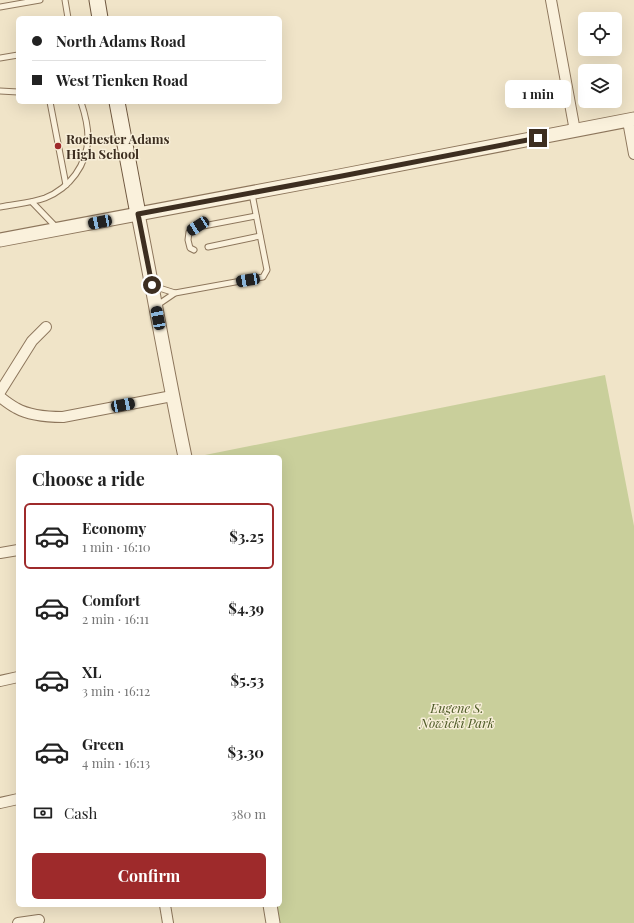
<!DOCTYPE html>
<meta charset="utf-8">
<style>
body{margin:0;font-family:"Playfair Display",serif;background:#f2f2f2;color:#222;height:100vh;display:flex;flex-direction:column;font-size:15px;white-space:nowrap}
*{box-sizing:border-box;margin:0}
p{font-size:13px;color:#767676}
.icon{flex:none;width:22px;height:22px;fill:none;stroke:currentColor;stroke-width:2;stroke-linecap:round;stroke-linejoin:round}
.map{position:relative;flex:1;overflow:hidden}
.details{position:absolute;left:16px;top:455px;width:266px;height:452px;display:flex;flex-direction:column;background:#fff;border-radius:6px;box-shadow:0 4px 16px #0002}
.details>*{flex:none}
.guide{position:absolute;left:16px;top:16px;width:266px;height:88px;border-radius:6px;box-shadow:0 4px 16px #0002;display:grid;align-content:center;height:88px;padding:0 16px;background:#fff}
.buttons{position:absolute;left:578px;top:12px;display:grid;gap:8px}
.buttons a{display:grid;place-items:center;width:44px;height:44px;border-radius:6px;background:#fff;box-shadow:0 4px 16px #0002;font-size:20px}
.end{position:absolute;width:18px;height:18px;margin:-9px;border:5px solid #3d2e20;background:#fff;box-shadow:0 0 0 2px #fff}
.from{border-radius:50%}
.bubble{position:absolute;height:28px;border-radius:6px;background:#fff;box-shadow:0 4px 16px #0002;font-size:13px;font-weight:700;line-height:28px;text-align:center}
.car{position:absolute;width:12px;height:24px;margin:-12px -6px;border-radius:5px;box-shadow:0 0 3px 1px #0007;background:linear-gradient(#222 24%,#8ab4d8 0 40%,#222 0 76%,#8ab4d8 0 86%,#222 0)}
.guide b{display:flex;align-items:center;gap:14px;height:38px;font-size:15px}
.guide b+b{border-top:1px solid #e0e0e0}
.guide i{width:10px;height:10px;background:#222}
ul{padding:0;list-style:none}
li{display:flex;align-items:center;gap:12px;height:66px;margin:0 8px 6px;padding:0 8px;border:2px solid transparent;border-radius:6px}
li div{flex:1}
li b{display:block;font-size:15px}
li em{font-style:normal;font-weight:700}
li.current{border-color:#9e2a2b}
li>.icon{width:36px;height:36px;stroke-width:1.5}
h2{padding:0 16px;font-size:18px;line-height:48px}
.pay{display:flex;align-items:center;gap:10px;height:44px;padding:0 16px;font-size:15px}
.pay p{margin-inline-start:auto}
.button{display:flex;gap:8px;margin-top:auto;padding:8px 16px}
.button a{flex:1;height:46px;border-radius:6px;background:#9e2a2b;color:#fff;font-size:16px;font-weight:700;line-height:46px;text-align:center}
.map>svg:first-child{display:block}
.green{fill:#c9cf9b}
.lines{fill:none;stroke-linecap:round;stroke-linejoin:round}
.service-casing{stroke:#8d765c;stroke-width:7}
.minor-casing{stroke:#8d765c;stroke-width:12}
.tertiary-casing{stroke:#8d765c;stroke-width:15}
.secondary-casing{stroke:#6f573f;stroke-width:17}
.service{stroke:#faf1dc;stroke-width:5}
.minor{stroke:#faf1dc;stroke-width:10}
.tertiary{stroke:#faf1dc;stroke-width:13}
.secondary{stroke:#faf1dc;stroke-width:15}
.route{stroke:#3d2e20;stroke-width:5}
.poi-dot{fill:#9e2a2b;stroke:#f7eed8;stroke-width:1.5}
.labels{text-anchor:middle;stroke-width:3;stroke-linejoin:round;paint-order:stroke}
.poi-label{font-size:13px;font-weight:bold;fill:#3d2e20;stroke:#f7eed8;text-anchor:start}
.park-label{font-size:13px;font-style:italic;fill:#4d5a26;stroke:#f7eed8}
</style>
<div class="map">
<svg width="634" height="923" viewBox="0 0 634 923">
<rect width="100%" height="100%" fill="#f0e4c8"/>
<!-- green -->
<polygon class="green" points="605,375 634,526 634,923 279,923 276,905 280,905 280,457 195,457"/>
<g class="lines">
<!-- service casing -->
<g class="service-casing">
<g id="service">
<polyline points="65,0 68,18"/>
<polyline points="0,7 40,0"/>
<polyline points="0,58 18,55"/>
<polyline points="0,91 18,92"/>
<polyline points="50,102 66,185"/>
<polyline points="32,202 56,227"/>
<path d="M0,207C15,204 31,203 45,198C70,188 87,165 88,138C88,126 85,114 81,102"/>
<polyline points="208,247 260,236"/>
<polyline points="194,250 190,248 188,240 189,232 198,227 256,216"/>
<polyline points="153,286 175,293"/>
<polyline points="156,306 175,293 263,277 267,270 252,194"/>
</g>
</g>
<!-- minor casing -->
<g class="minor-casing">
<g id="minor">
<polyline points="551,0 575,131"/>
<polyline points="628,121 634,154"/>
<polyline points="0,392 32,341 46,327"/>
<path d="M0,397C5,401 10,405 16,408C30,416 47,417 63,417L172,396"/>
<polyline points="0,553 18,550"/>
<polyline points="0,681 18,677"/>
<polyline points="0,803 18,799"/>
<polyline points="165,905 168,923"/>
<polyline points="18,923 39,920"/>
</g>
</g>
<!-- tertiary casing -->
<g class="tertiary-casing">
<g id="tertiary">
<path d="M138,214C154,295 168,376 185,457"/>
<polyline points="0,240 329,178 634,119"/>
<polyline points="270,905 273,923"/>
</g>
</g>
<!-- secondary casing -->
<g class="secondary-casing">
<g id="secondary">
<polyline points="97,0 100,18"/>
<polyline points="117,102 138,214"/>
</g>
</g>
<!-- service -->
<use href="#service" class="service"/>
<!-- minor -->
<use href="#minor" class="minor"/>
<!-- tertiary -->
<use href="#tertiary" class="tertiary"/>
<!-- secondary -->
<use href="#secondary" class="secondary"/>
</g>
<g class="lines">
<!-- route -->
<polyline class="route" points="152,285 138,214 342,176 538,138"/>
</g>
<!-- markers -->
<circle class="poi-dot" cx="58" cy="146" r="4"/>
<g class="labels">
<!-- poi labels -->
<g class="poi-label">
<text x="66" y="144">Rochester Adams<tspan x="66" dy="15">High School</tspan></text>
</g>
<!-- park labels -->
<g class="park-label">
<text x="457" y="713">Eugene S.<tspan x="457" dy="15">Nowicki Park</tspan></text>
</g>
</g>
</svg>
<div class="buttons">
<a><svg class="icon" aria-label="locate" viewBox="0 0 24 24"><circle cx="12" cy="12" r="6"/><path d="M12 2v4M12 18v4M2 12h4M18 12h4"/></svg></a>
<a><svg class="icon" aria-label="layers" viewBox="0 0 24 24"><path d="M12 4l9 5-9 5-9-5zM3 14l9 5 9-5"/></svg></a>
</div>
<i class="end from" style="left:152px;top:285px"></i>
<i class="end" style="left:538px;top:138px"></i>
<div class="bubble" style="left:505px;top:80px;width:66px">1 min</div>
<i class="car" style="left:100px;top:222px;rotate:259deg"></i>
<i class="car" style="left:198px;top:226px;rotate:237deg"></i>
<i class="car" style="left:248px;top:280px;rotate:260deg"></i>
<i class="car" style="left:158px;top:318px;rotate:349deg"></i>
<i class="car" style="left:123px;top:405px;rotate:79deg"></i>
<div class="guide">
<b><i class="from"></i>North Adams Road</b>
<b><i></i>West Tienken Road</b>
</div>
<section class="details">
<h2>Choose a ride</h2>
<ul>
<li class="current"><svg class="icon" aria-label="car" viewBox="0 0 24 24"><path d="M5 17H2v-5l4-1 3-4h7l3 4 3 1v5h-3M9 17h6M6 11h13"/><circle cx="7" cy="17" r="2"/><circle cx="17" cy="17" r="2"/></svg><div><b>Economy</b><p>1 min · 16:10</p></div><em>$3.25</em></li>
<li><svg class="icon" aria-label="car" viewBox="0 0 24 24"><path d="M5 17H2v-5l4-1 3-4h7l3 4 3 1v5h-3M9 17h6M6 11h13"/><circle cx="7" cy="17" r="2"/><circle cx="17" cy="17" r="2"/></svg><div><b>Comfort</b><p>2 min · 16:11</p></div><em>$4.39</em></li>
<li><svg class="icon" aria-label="car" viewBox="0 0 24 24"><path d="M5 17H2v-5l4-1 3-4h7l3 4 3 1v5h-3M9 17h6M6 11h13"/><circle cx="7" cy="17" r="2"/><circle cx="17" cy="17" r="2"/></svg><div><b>XL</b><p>3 min · 16:12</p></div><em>$5.53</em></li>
<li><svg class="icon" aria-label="car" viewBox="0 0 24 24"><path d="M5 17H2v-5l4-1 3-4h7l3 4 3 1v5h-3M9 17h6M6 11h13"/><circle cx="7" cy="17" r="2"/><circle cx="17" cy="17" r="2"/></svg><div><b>Green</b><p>4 min · 16:13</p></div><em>$3.30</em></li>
</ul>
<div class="pay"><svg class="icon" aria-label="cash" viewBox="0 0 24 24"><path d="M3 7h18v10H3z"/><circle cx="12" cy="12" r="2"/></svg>Cash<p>380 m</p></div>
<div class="button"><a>Confirm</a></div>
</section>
</div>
